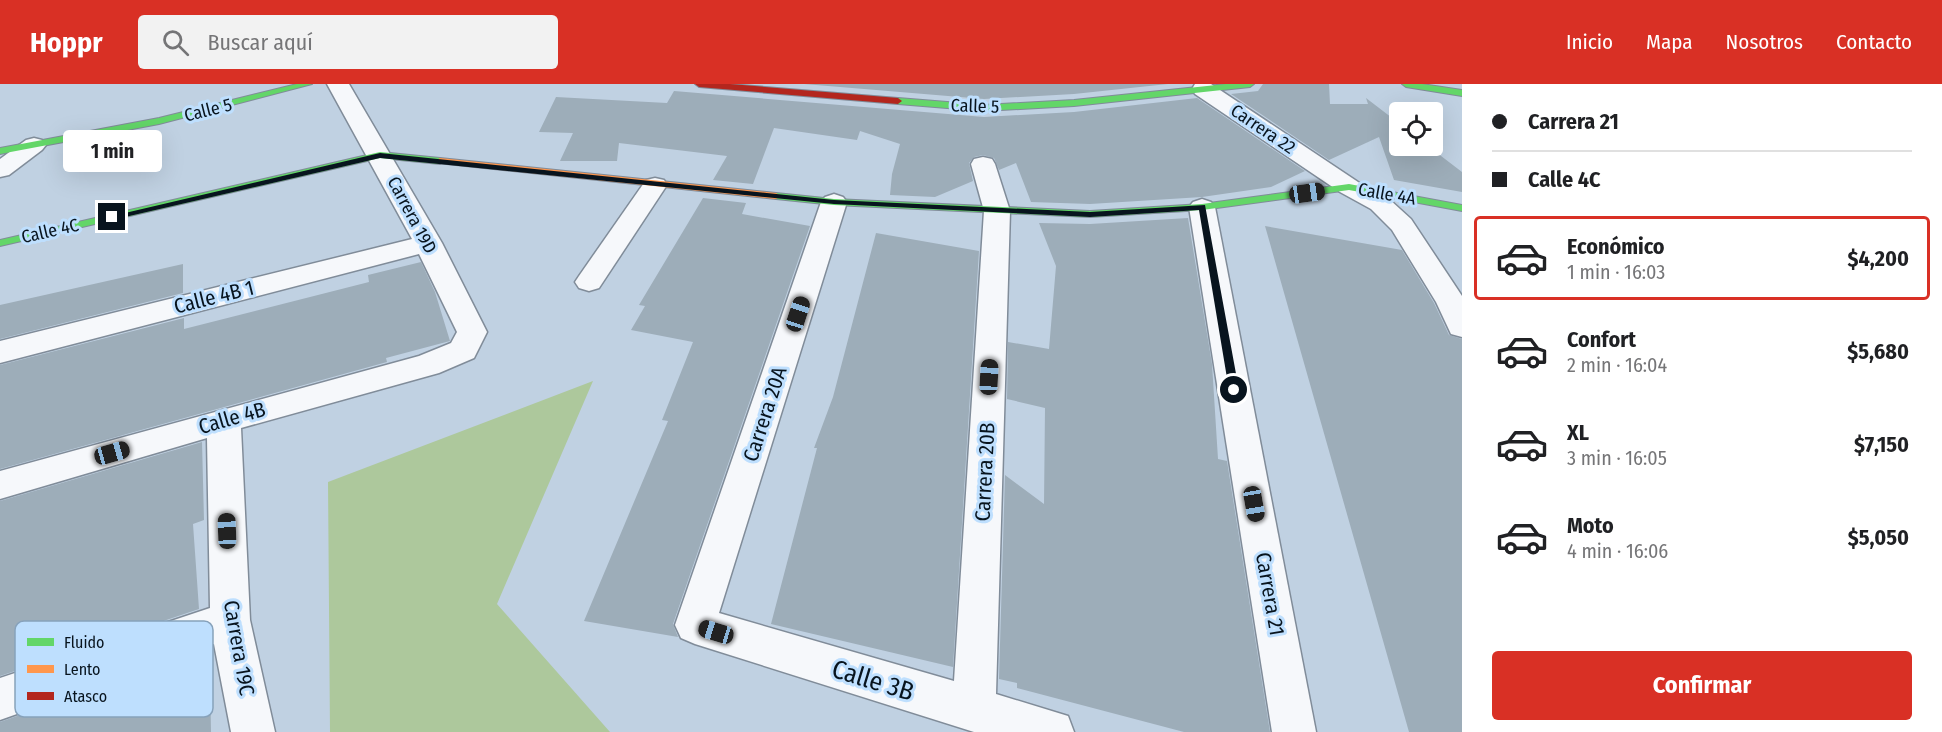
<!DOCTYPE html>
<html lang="es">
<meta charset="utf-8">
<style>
body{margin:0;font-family:"Fira Sans Condensed",sans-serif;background:#f2f2f2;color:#202124;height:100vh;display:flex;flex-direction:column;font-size:22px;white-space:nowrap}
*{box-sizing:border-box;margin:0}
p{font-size:20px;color:#757577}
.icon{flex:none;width:33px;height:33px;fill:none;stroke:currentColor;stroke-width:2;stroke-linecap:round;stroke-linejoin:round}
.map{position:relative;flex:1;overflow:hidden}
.drawer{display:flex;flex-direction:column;background:#fff;width:480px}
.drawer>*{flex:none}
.hud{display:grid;align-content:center;height:132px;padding:0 30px;background:#fff}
.buttons{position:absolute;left:1389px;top:18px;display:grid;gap:12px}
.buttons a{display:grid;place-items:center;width:54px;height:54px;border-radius:6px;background:#fff;box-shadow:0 6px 24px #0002;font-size:30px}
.end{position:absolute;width:27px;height:27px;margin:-14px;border:8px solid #08141e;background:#fff;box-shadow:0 0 0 3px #fff}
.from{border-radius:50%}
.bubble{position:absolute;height:42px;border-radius:6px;background:#fff;box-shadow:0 6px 24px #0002;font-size:20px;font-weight:700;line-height:42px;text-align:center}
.car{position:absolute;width:18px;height:36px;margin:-18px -9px;border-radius:8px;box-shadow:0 0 4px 2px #0007;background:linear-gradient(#222 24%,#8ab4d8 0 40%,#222 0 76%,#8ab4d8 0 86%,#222 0)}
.hud b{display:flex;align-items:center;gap:21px;height:57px;font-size:22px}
.hud b+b{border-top:2px solid #e0e0e0}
.hud i{width:15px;height:15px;background:#202124}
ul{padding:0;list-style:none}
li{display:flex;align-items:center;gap:18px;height:84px;margin:0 12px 9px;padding:0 18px;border:3px solid transparent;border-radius:6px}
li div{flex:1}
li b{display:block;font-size:22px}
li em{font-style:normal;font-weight:700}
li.current{border-color:#d93025}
li>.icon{width:54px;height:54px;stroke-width:1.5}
.button{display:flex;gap:12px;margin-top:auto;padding:12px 30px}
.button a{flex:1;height:69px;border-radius:6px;background:#d93025;color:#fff;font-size:24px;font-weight:700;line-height:69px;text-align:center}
header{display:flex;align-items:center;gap:36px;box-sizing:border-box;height:84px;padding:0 30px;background:#d93025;color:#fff}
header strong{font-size:28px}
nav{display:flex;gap:33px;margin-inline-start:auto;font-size:21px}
.search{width:420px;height:54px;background:#f2f2f2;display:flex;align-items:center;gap:15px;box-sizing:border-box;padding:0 21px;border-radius:6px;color:#757577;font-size:22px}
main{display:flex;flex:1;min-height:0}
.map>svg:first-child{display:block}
.green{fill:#adc89c}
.building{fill:#9dadb9}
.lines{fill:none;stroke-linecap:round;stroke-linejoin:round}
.street-casing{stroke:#808c99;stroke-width:3}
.fast-casing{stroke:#808c99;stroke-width:2}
.slow-casing{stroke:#808c99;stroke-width:2}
.jam-casing{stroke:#808c99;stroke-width:2}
.street{fill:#f6f8fb;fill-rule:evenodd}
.fast{fill:#63d668;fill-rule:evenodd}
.slow{fill:#ff974d;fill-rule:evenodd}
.jam{fill:#b3261e;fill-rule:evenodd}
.route{fill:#08141e}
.labels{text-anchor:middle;stroke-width:6;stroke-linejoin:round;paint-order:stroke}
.far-street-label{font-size:18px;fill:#08141e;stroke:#bedffe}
.street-label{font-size:21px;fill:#08141e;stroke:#bedffe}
.near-street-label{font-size:26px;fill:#08141e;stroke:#bedffe}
.key{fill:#bedffe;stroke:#87a2bb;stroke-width:1.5}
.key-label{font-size:16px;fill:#08141e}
</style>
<header>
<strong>Hoppr</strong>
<div class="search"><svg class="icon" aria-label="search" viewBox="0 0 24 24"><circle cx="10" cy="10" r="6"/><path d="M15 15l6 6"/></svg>Buscar aquí</div>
<nav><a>Inicio</a><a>Mapa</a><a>Nosotros</a><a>Contacto</a></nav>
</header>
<main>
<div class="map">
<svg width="1462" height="648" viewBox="0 0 1462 648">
<rect width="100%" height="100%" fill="#c0d1e2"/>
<!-- green -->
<polygon class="green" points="593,297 497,520 610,648 330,648 328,398"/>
<!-- building -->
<g class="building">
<polygon points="804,0 1168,0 1074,10 984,15"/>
<polygon points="1263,0 1329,0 1330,20 1368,20 1366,14 1400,40 1400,62 1428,62 1462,88 1462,108 1394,96 1379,53 1329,76 1231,10 1258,7"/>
<polygon points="674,7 984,33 1074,28 1197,14 1305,87 1271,103 1202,113 1090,120 1031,118 1016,79 999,86 994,74 983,71 974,73 969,79 973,97 935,113 890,111 892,90 900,60 860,47 857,56 774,44 753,100 713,96 727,72 619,59 617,77 560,77 573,49 539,48 556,13 667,19"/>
<polygon points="703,114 746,119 742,130 810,142 673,540 678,553 584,537 668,337 662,336 693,258 631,246 645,222 639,221"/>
<polygon points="1188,134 1212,280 1218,375 1227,377 1270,648 1184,648 1017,604 1017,599 999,595 1005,391 1044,420 1045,324 1007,315 1008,258 1049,265 1056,182 1039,139 1090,140"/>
<polygon points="1265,142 1402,166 1434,219 1449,251 1462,255 1462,648 1409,648"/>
<polygon points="876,149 979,167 953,583 771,540 817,364 814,364 833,313"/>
<polygon points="421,178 435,208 450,257 386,274 387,278 0,385 0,281 184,234 184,245 369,198 368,191"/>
<polygon points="183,180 183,209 0,255 0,221"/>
<polygon points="202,358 204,436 193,440 199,525 0,592 0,417"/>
<polygon points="202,567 204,596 210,594 211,648 0,648 0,638"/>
</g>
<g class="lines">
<!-- street casing -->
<g class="street-casing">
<g id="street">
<polygon points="327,0 349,0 442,159 487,248 474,274 439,289 241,344 250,536 275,648 231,648 214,560 0,636 0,594 210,524 207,354 0,415 0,387 419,272 451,259 457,248 419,170 0,279 0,257 412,155"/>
<polygon points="1195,0 1211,0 1358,98 1389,115 1411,135 1462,212 1462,253 1451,250 1436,218 1392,146 1371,125 1340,108 1195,10 1192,5"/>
<polygon points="34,54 42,56 46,61 42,66 9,91 0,93 0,75 26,56"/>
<polygon points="983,73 992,75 995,80 1010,127 996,610 1068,632 1074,648 974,648 695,560 681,554 675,541 821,118 825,113 834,110 843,113 847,118 719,529 954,597 984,127 971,80 974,75"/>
<polygon points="655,94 664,96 667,101 599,204 589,207 579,204 575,198 579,192 646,96"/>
<polygon points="1202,115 1211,118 1215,123 1316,648 1272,648 1189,123 1193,118"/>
</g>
</g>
<!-- fast casing -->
<g class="fast-casing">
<g id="fast">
<polygon points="297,0 312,0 159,40 0,70 0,64 159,34"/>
<polygon points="1226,0 1254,0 1250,3 1074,22 984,27 898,20 894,17 898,14 984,21 1074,16"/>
<polygon points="1402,0 1422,0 1462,6 1462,12 1406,3"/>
<polygon points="380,68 440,74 445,77 440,80 380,74 0,162 0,156"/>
<polygon points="1349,100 1462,121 1462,127 1349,106 1202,126 1090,133 834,121 776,115 771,112 776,109 834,115 1090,127 1202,120"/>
</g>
</g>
<!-- slow casing -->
<g class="slow-casing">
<polygon id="slow" points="440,74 776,109 781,112 776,115 437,79 435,77"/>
</g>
<!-- jam casing -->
<g class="jam-casing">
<polygon id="jam" points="695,0 730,0 898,14 902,17 898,20 699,3"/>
</g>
<!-- street -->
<use href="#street" class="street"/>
<!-- fast -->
<use href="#fast" class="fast"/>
<!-- slow -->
<use href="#slow" class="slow"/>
<!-- jam -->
<use href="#jam" class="jam"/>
</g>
<!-- route -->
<polygon class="route" points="380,69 834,116 1090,128 1205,121 1239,306 1234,309 1229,306 1199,126 1090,133 834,120 380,74 112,136 108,133"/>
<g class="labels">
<!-- far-street labels -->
<g class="far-street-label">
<text transform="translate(975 22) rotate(2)" y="6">Calle 5</text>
<text transform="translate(208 26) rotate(-14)" y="6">Calle 5</text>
<text transform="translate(1263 45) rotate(34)" y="6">Carrera 22</text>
<text transform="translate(1387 110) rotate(10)" y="6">Calle 4A</text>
<text transform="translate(412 131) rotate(62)" y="6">Carrera 19D</text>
<text transform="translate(50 147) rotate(-13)" y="6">Calle 4C</text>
</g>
<!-- street labels -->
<g class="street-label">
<text transform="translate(214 213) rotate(-14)" y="7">Calle 4B 1</text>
<text transform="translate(765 330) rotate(-72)" y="7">Carrera 20A</text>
<text transform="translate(232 334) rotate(-16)" y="7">Calle 4B</text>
<text transform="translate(985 388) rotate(-87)" y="7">Carrera 20B</text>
<text transform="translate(1270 510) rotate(80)" y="7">Carrera 21</text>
<text transform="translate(239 564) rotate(80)" y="7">Carrera 19C</text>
</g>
<!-- near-street labels -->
<g class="near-street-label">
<text transform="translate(873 596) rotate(17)" y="9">Calle 3B</text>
</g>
</g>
<!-- legend -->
<rect x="15" y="537" width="198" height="96" rx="9" class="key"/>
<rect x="27" y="554" width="27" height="8" fill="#63d668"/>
<rect x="27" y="581" width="27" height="8" fill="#ff974d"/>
<rect x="27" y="608" width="27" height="8" fill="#b3261e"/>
<g class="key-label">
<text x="64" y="564">Fluido</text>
<text x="64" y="591">Lento</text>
<text x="64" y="618">Atasco</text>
</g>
</svg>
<div class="buttons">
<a><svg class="icon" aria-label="locate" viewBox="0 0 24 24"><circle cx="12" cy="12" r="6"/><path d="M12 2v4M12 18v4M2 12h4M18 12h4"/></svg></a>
</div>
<i class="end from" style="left:1234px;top:306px"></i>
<i class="end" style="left:112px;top:133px"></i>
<div class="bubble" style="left:63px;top:46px;width:99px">1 min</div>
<i class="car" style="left:1307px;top:109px;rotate:82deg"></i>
<i class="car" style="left:798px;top:230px;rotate:18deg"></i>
<i class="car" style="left:989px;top:293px;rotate:3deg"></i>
<i class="car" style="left:112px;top:369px;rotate:74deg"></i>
<i class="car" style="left:1254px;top:420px;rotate:170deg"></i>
<i class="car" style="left:227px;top:447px;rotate:358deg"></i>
<i class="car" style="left:716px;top:548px;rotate:287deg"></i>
</div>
<section class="drawer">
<div class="hud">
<b><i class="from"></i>Carrera 21</b>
<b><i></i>Calle 4C</b>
</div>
<ul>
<li class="current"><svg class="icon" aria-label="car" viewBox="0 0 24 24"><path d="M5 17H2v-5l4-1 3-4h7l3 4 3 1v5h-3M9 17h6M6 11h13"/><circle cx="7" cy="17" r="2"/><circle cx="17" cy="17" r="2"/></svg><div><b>Económico</b><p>1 min · 16:03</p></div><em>$4,200</em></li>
<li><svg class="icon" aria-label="car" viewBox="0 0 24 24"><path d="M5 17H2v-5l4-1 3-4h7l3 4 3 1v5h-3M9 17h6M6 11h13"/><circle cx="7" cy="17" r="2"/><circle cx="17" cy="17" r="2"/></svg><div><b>Confort</b><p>2 min · 16:04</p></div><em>$5,680</em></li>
<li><svg class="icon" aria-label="car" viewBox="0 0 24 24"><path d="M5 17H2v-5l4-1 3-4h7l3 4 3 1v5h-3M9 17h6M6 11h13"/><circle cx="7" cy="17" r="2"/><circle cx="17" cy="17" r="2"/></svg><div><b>XL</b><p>3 min · 16:05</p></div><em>$7,150</em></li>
<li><svg class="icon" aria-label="car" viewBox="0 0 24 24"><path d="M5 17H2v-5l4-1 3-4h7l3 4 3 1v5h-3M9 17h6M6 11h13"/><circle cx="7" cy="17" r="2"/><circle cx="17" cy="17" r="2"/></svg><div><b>Moto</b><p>4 min · 16:06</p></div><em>$5,050</em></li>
</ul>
<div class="button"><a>Confirmar</a></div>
</section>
</main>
